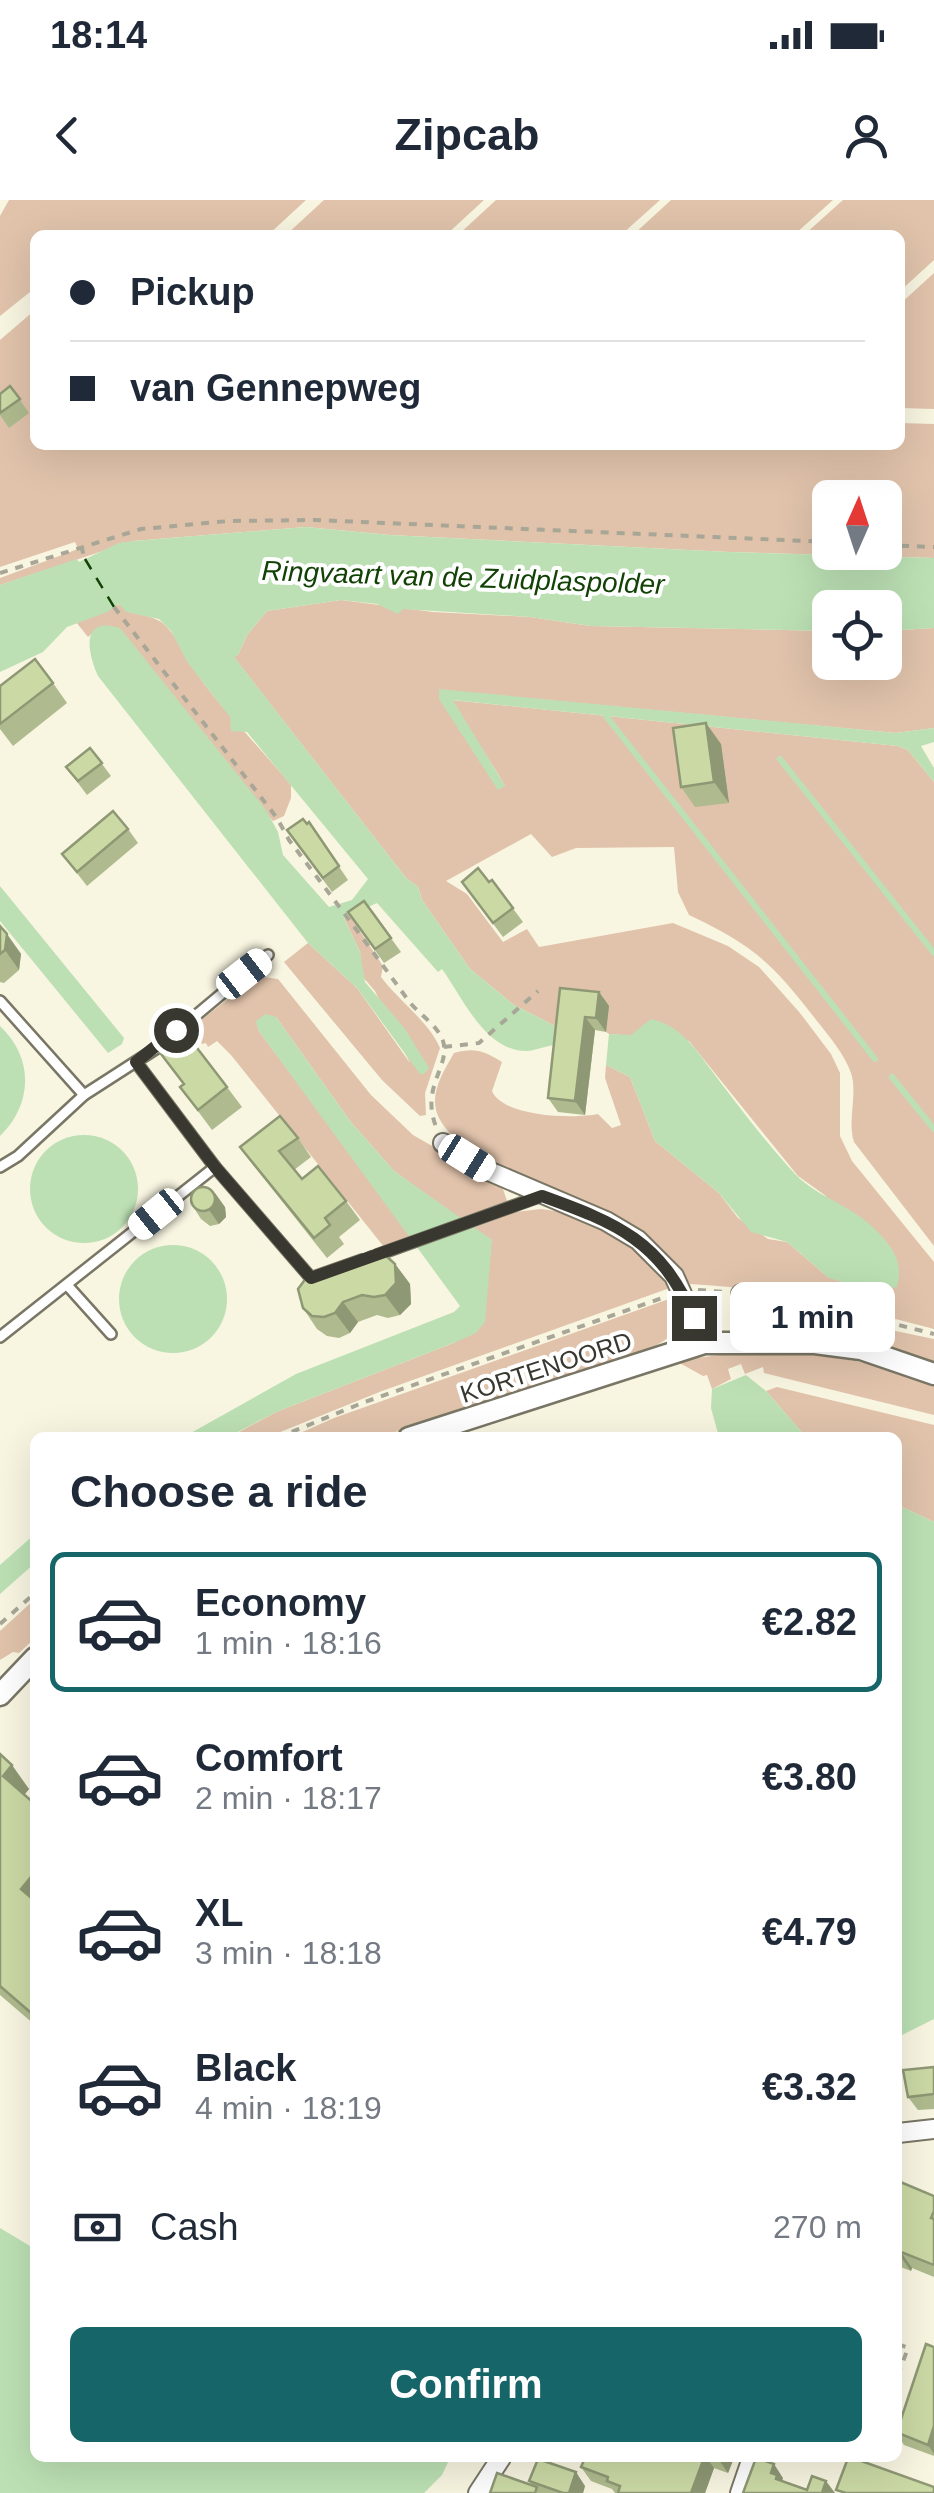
<!DOCTYPE html>
<meta charset="utf-8">
<style>
body{margin:0;font-family:Helvetica,sans-serif;background:#f6f6f7;color:#1f2937;height:100vh;display:flex;flex-direction:column;font-size:38px;white-space:nowrap}
*{box-sizing:border-box;margin:0}
p{font-size:32px;color:#747a83}
.icon{flex:none;width:55px;height:55px;fill:none;stroke:currentColor;stroke-width:2;stroke-linecap:round;stroke-linejoin:round}
.map{position:relative;flex:1;overflow:hidden}
.panel{position:absolute;left:30px;top:1232px;width:872px;height:1030px;display:flex;flex-direction:column;background:#fff;border-radius:15px;box-shadow:0 10px 40px #0002}
.panel>*{flex:none}
.top-card{position:absolute;left:30px;top:30px;width:875px;height:220px;border-radius:15px;box-shadow:0 10px 40px #0002;display:grid;align-content:center;height:220px;padding:0 40px;background:#fff}
.needle{width:65px;rotate:3deg}
.controls{position:absolute;left:812px;top:280px;display:grid;gap:20px}
.controls a{display:grid;place-items:center;width:90px;height:90px;border-radius:15px;background:#fff;box-shadow:0 10px 40px #0002;font-size:50px}
.end{position:absolute;width:45px;height:45px;margin:-22px;border:12px solid #393830;background:#fff;box-shadow:0 0 0 5px #fff}
.from{border-radius:50%}
.bubble{position:absolute;height:70px;border-radius:15px;background:#fff;box-shadow:0 10px 40px #0002;font-size:32px;font-weight:700;line-height:70px;text-align:center}
.car{position:absolute;width:30px;height:60px;margin:-30px -15px;border-radius:12px;box-shadow:0 0 8px 2px #0007;background:linear-gradient(#fff 24%,#345 0 40%,#fff 0 76%,#345 0 86%,#fff 0)}
.top-card b{display:flex;align-items:center;gap:35px;height:95px;font-size:38px}
.top-card b+b{border-top:2px solid #e0e1e3}
.top-card i{width:25px;height:25px;background:#1f2937}
ul{padding:0;list-style:none}
li{display:flex;align-items:center;gap:30px;height:140px;margin:0 20px 15px;padding:0 20px;border:5px solid transparent;border-radius:15px}
li div{flex:1}
li b{display:block;font-size:38px}
li em{font-style:normal;font-weight:700}
li.selected{border-color:#166569}
li>.icon{width:90px;height:90px;stroke-width:1.5}
h2{padding:0 40px;font-size:45px;line-height:120px}
.pay{display:flex;align-items:center;gap:25px;height:110px;padding:0 40px;font-size:38px}
.pay p{margin-inline-start:auto}
.primary-button{display:flex;gap:20px;margin-top:auto;padding:20px 40px}
.primary-button a{flex:1;height:115px;border-radius:15px;background:#166569;color:#fff;font-size:40px;font-weight:700;line-height:115px;text-align:center}
.status{display:flex;justify-content:space-between;align-items:center;height:70px;padding:0 50px;background:#fff;direction:ltr}
.status svg{height:28px;fill:currentColor}
header{display:flex;justify-content:space-between;align-items:center;height:130px;padding:0 40px;background:#fff;font-size:45px;font-weight:700}
.map>svg:first-child{display:block}
.green{fill:#e1c3ab;fill-rule:evenodd}
.water{fill:#bce0b4}
.lines{fill:none;stroke-linecap:round;stroke-linejoin:round}
.stream{stroke:#bce0b4;stroke-width:6}
.ferry{stroke:#134206;stroke-width:2.5;stroke-dasharray:12 10;stroke-linecap:butt}
.service-casing{stroke:#797665;stroke-width:14}
.minor-casing{stroke:#797665;stroke-width:22}
.tertiary-casing{stroke:#797665;stroke-width:25}
.path{stroke:#a8a697;stroke-width:4;stroke-dasharray:8 8;stroke-linecap:butt}
.service{stroke:#fff;stroke-width:9}
.minor{stroke:#fff;stroke-width:18}
.tertiary{stroke:#fff;stroke-width:20}
.wall{fill:#afbb8e}
.shaded-wall{fill:#8e9874}
.building{fill:#cbd9a5;stroke:#8e9874;stroke-width:2.5}
.route{stroke:#393830;stroke-width:12}
.labels{text-anchor:middle;stroke-width:8;stroke-linejoin:round;paint-order:stroke}
.street-label{font-size:25px;fill:#393830;stroke:#fff}
.water-label{font-size:28px;font-style:italic;fill:#134206;stroke:#fff}
</style>
<div class="status"><b>18:14</b><svg viewBox="0 0 49 12"><path d="M0 12V9h3v3zM5 12V6h3v6zM10 12V3h3v9zM15 12V0h3v12zM26 1h20v11H26zM47 4h2v5h-2z"/></svg></div>
<header><svg class="icon" aria-label="back" viewBox="0 0 24 24"><path d="M15 5l-7 7 7 7"/></svg>Zipcab<svg class="icon" aria-label="person" viewBox="0 0 24 24"><circle cx="12" cy="8" r="4"/><path d="M4 21q1-7 8-7t8 7"/></svg></header>
<div class="map">
<svg width="934" height="2293" viewBox="0 0 934 2293">
<rect width="100%" height="100%" fill="#f8f5e1"/>
<!-- green -->
<g class="green">
<polygon points="9,0 306,0 268,35 35,35 35,88 0,116 0,16"/>
<polygon points="324,0 484,0 446,35 286,35"/>
<polygon points="496,0 660,0 621,35 458,35"/>
<polygon points="671,0 833,0 794,35 633,35"/>
<polygon points="843,0 934,0 934,60 900,91 900,35 804,35"/>
<polygon points="934,73 934,209 900,208 900,104"/>
<path d="M35,110V245H900V223L934,224V358L729,352L390,335L306,327L133,341L0,385V378L78,349L75,342L0,367V140ZM830,298H885V352H830Z"/>
<path d="M341,400L433,412L530,417L591,426L830,431V462H885V431L934,428V528L896,533L439,490L505,585L451,500L898,546L908,550L934,582V1046L854,942C847,920 858,894 851,873C845,855 829,836 817,821C773,764 755,746 689,715L678,692L674,647L576,648L552,657L531,634L446,681L467,694L503,742L527,729L539,747L673,723L728,746L759,767L800,813L831,854L840,873V936L852,961L934,1062V1129C855,1108 772,1088 690,1084C681,1072 672,1059 660,1050C612,1012 451,968 436,910C431,890 445,869 454,853C475,847 484,851 502,862L492,891C503,917 573,919 598,914L612,928L621,925L605,878L606,865L630,877L655,941L719,993L738,1018L768,1039L787,1042L829,1078L826,996L798,976L689,841L609,834L606,832L608,806L559,828L514,805L470,769L422,700L418,687L406,678L233,456L238,455L247,435L267,411Z"/>
<path d="M120,404C132,418 152,412 166,426C182,443 191,467 205,485C232,520 263,551 291,585V598L284,616L273,621L97,429L88,437L76,422Z"/>
<path d="M350,716L383,766L381,777C398,800 429,822 440,848L425,893L426,915L420,916L382,880L284,762L308,743L357,788L410,863L375,791L362,776L360,752L344,718Z"/>
<polygon points="263,777 278,779 371,895 413,935 502,986 507,1001 459,1018 394,971 350,921 276,817 258,830 412,1036 384,1047 231,855 217,841 208,847 206,843 202,844 191,828 252,780"/>
<path d="M541,1009C583,1013 648,1047 669,1086L667,1089L382,1191L268,1237L228,1238L276,1212L456,1142L492,1040L473,1028L515,1012Z"/>
<path d="M669,1099L677,1100C684,1125 674,1137 653,1147L380,1237L289,1238L334,1218Z"/>
<polygon points="747,1100 934,1139 934,1164 853,1139 748,1130"/>
<path d="M746,1151C812,1151 873,1160 934,1184V1215L764,1173L763,1167L745,1174L741,1164L728,1169L731,1179L712,1189L707,1175L703,1176L676,1161Z"/>
<polygon points="777,1187 934,1225 934,1322 898,1305 898,1238 806,1237 766,1191"/>
<polygon points="35,1399 35,1438 19,1453 13,1452 0,1460 0,1431"/>
</g>
<!-- water -->
<g class="water">
<path d="M306,327L390,335L729,352L934,358V428L885,431V408H830V431L591,426L530,417L403,409L398,414L377,404L341,400L267,411L247,435L238,455L234,457L406,678L418,687L422,700L470,769L514,805L559,828L557,845C546,845 536,851 526,851C485,851 463,798 442,769L438,772L377,703L344,718L360,752L365,782L405,829L429,868L424,874H420L357,788L308,743L98,476C88,454 79,415 120,428L266,610L278,632L283,655L329,707L352,700L368,679L247,532L231,531L230,517L188,463L171,431L159,419L126,412L119,404L107,412L67,427L43,452L0,472V385L77,359L79,362L119,343L133,341Z"/>
<polygon points="439,489 896,533 934,528 934,542 921,546 934,568 934,582 908,550 898,546 453,500 505,586 498,590 439,499"/>
<polygon points="0,686 124,838 122,844 108,853 0,721"/>
<polygon points="266,814 276,817 350,921 394,971 492,1040 485,1122 476,1133 456,1142 276,1212 228,1237 182,1238 296,1174 454,1112 460,1106 258,830 256,821"/>
<path d="M651,819C678,825 693,845 709,867C736,903 765,942 796,975C816,995 845,1004 867,1022C888,1041 905,1058 897,1087L872,1091L829,1078L787,1042L751,1032L719,993L655,941L630,877L606,865L609,834L631,835Z"/>
<path d="M0,826C34,858 33,904 0,936Z"/>
<circle cx="84" cy="989" r="54"/>
<circle cx="173" cy="1099" r="54"/>
<polygon points="746,1175 766,1191 806,1237 719,1237 711,1208 712,1189"/>
<polygon points="898,1305 934,1322 934,1819 898,1837"/>
<polygon points="35,1334 35,1363 0,1394 0,1365"/>
<polygon points="0,2028 35,2049 35,2258 450,2258 442,2275 424,2293 0,2293"/>
</g>
<g class="lines">
<!-- stream -->
<g class="stream">
<polyline points="606,516 875,859"/>
<polyline points="780,559 934,753"/>
<polyline points="892,877 934,929"/>
</g>
<!-- ferry -->
<polyline class="ferry" points="85,359 114,407"/>
<!-- service casing -->
<g class="service-casing">
<g id="service">
<polyline points="0,801 84,895"/>
<polyline points="136,862 215,967 311,1078 362,1060"/>
<polyline points="0,967 18,956 84,895 157,848 268,755"/>
<polyline points="377,1055 541,996"/>
<polyline points="67,1085 111,1134"/>
<polyline points="0,1137 215,967"/>
</g>
</g>
<!-- minor casing -->
<g class="minor-casing">
<g id="minor">
<polyline points="443,943 491,972 606,1021 638,1040 674,1076 704,1143"/>
<polyline points="741,1094 742,1141"/>
<polyline points="898,1933 934,1929"/>
<polyline points="478,2293 501,2258"/>
<polyline points="740,2293 752,2258"/>
</g>
</g>
<!-- tertiary casing -->
<g class="tertiary-casing">
<g id="tertiary">
<polyline points="409,1238 704,1143 815,1143 861,1149 934,1174"/>
<polyline points="0,1495 35,1458"/>
</g>
</g>
<!-- path -->
<g class="path">
<polyline points="885,345 934,347"/>
<polyline points="81,346 85,359"/>
<polyline points="0,373 141,329 229,321 315,320 830,342"/>
<path d="M114,407L277,618L289,640C329,693 369,746 408,800C418,814 437,824 443,841C451,867 419,887 437,929"/>
<polyline points="444,847 479,843 538,791"/>
<polyline points="698,1090 724,1092"/>
<polyline points="758,1097 883,1121 934,1134"/>
<polyline points="277,1238 362,1203 665,1097"/>
<polyline points="0,1424 35,1393"/>
<polyline points="898,2144 908,2148 898,2175"/>
</g>
<!-- service -->
<use href="#service" class="service"/>
<!-- minor -->
<use href="#minor" class="minor"/>
<!-- tertiary -->
<use href="#tertiary" class="tertiary"/>
</g>
<!-- wall -->
<g class="wall">
<polygon points="10,186 29,213 9,228 0,215 0,194"/>
<polygon points="53,483 67,503 13,546 0,529 0,486"/>
<polygon points="721,544 729,603 695,607 681,587"/>
<polygon points="90,548 111,576 87,595 66,567"/>
<polygon points="309,622 348,680 332,692 287,630"/>
<polygon points="128,629 138,643 87,686 62,654"/>
<polygon points="492,680 523,722 503,737 462,682 489,682"/>
<polygon points="364,701 401,752 384,763 348,712"/>
<polygon points="0,726 21,754 19,770 4,783 0,782"/>
<polygon points="560,788 599,792 609,806 606,832 595,830 585,915 558,912 548,898"/>
<polygon points="158,850 227,887 242,907 212,930 180,887 183,884"/>
<polygon points="298,938 311,957 294,970 302,979 346,1001 360,1020 339,1037 344,1044 327,1058 254,966 240,947"/>
<polygon points="192,1005 225,1007 226,1017 219,1024 210,1026 201,1019"/>
<polygon points="395,1064 410,1084 411,1104 400,1115 388,1118 377,1115 358,1122 350,1133 339,1138 327,1136 317,1129 303,1108 334,1074"/>
<polygon points="0,1554 29,1589 24,1595 35,1604 35,1825 0,1795"/>
<polygon points="934,1867 934,1909 918,1910 908,1897"/>
<polygon points="898,1981 934,1996 934,2077 912,2068 911,2071 898,2066"/>
<polygon points="934,2147 934,2256 904,2245 898,2235 898,2228"/>
<polygon points="585,2258 734,2258 728,2273 714,2268 705,2293 615,2293 612,2289 591,2281 581,2267"/>
<polygon points="529,2281 585,2286 583,2293 490,2293 532,2286"/>
</g>
<!-- shaded-wall -->
<g class="shaded-wall">
<polygon points="706,523 721,544 729,603 714,582"/>
<polygon points="7,734 21,754 19,770 5,750"/>
<polygon points="599,792 609,806 606,832 596,818"/>
<polygon points="585,817 595,830 585,915 575,901"/>
<polygon points="215,993 225,1007 226,1017 219,1024 209,1010"/>
<polygon points="395,1064 410,1084 411,1104 400,1115 385,1095"/>
<polygon points="343,1102 358,1122 350,1133 335,1113"/>
<polygon points="12,1565 29,1589 20,1600 3,1576"/>
<polygon points="35,1672 35,1709 21,1689"/>
<polygon points="901,2052 912,2068 911,2071 900,2056"/>
<polygon points="934,2226 934,2254 928,2245"/>
<polygon points="704,2258 707,2258 714,2268 705,2293 691,2293"/>
<polygon points="719,2258 734,2258 728,2273 719,2260"/>
<polygon points="774,2264 783,2278 782,2282 787,2289 771,2273"/>
<polygon points="576,2272 585,2286 583,2293 569,2293"/>
<polygon points="826,2281 835,2293 822,2293"/>
</g>
<!-- building -->
<g class="building">
<polygon points="10,186 20,199 0,213 0,194"/>
<polygon points="35,459 53,483 0,524 0,486"/>
<polygon points="706,523 714,582 681,587 673,528"/>
<polygon points="90,548 102,563 78,581 66,567"/>
<polygon points="113,611 128,629 77,672 62,654"/>
<polygon points="303,619 307,624 309,622 339,666 323,678 287,630"/>
<polygon points="478,668 489,682 492,680 513,708 493,723 462,682"/>
<polygon points="364,701 391,738 375,749 348,712"/>
<polygon points="0,726 7,734 5,750 0,754"/>
<polygon points="560,788 599,792 596,818 585,817 575,901 548,898"/>
<polygon points="184,831 227,887 198,910 180,887 184,884 158,850"/>
<polygon points="280,916 298,938 279,951 302,979 318,966 346,1001 325,1018 330,1025 314,1038 240,947"/>
<circle cx="203" cy="999" r="12"/>
<polygon points="371,1051 383,1053 395,1064 396,1083 385,1095 374,1097 362,1095 343,1102 335,1113 324,1117 312,1116 303,1108 298,1089 310,1073 322,1071 334,1074 352,1067 360,1056"/>
<polygon points="0,1554 12,1565 3,1576 35,1604 35,1672 21,1689 35,1701 35,1806 30,1812 0,1786"/>
<polygon points="934,1867 934,1894 908,1897 903,1870"/>
<polygon points="898,1981 934,1996 934,2011 931,2018 934,2019 934,2065 901,2052 900,2056 898,2055"/>
<polygon points="926,2144 934,2147 934,2226 928,2245 898,2233 898,2228"/>
<polygon points="585,2258 704,2258 691,2293 618,2293 620,2286 607,2281 608,2277 581,2267"/>
<polygon points="756,2258 774,2264 771,2273 777,2275 776,2279 807,2290 812,2276 826,2281 822,2293 743,2293"/>
<polygon points="848,2258 853,2258 934,2287 934,2293 846,2293 836,2290"/>
<polygon points="538,2259 576,2272 569,2293 563,2293 529,2281"/>
<polygon points="497,2273 537,2287 535,2293 490,2293"/>
</g>
<g class="lines">
<!-- route -->
<path class="route" d="M176,830L136,862L215,967L311,1078L542,996C617,1023 661,1041 694,1118"/>
</g>
<g class="labels">
<!-- street labels -->
<g class="street-label">
<text transform="translate(546 1167) rotate(-18)" y="9">KORTENOORD</text>
</g>
<!-- water labels -->
<g class="water-label">
<text transform="translate(463 377) rotate(2)" y="10">Ringvaart van de Zuidplaspolder</text>
</g>
</g>
</svg>
<div class="controls">
<a><svg class="needle" viewBox="-14 -14 28 28"><path d="M0-13l5 13h-10z" fill="#e53935"/><path d="M0 13l5-13h-10z" fill="#747a83"/></svg></a>
<a><svg class="icon" aria-label="locate" viewBox="0 0 24 24"><circle cx="12" cy="12" r="6"/><path d="M12 2v4M12 18v4M2 12h4M18 12h4"/></svg></a>
</div>
<i class="end from" style="left:176px;top:830px"></i>
<i class="end" style="left:694px;top:1118px"></i>
<div class="bubble" style="left:730px;top:1082px;width:165px">1 min</div>
<i class="car" style="left:244px;top:774px;rotate:52deg"></i>
<i class="car" style="left:467px;top:958px;rotate:122deg"></i>
<i class="car" style="left:156px;top:1014px;rotate:231deg"></i>
<div class="top-card">
<b><i class="from"></i>Pickup</b>
<b><i></i>van Gennepweg</b>
</div>
<section class="panel">
<h2>Choose a ride</h2>
<ul>
<li class="selected"><svg class="icon" aria-label="car" viewBox="0 0 24 24"><path d="M5 17H2v-5l4-1 3-4h7l3 4 3 1v5h-3M9 17h6M6 11h13"/><circle cx="7" cy="17" r="2"/><circle cx="17" cy="17" r="2"/></svg><div><b>Economy</b><p>1 min · 18:16</p></div><em>€2.82</em></li>
<li><svg class="icon" aria-label="car" viewBox="0 0 24 24"><path d="M5 17H2v-5l4-1 3-4h7l3 4 3 1v5h-3M9 17h6M6 11h13"/><circle cx="7" cy="17" r="2"/><circle cx="17" cy="17" r="2"/></svg><div><b>Comfort</b><p>2 min · 18:17</p></div><em>€3.80</em></li>
<li><svg class="icon" aria-label="car" viewBox="0 0 24 24"><path d="M5 17H2v-5l4-1 3-4h7l3 4 3 1v5h-3M9 17h6M6 11h13"/><circle cx="7" cy="17" r="2"/><circle cx="17" cy="17" r="2"/></svg><div><b>XL</b><p>3 min · 18:18</p></div><em>€4.79</em></li>
<li><svg class="icon" aria-label="car" viewBox="0 0 24 24"><path d="M5 17H2v-5l4-1 3-4h7l3 4 3 1v5h-3M9 17h6M6 11h13"/><circle cx="7" cy="17" r="2"/><circle cx="17" cy="17" r="2"/></svg><div><b>Black</b><p>4 min · 18:19</p></div><em>€3.32</em></li>
</ul>
<div class="pay"><svg class="icon" aria-label="cash" viewBox="0 0 24 24"><path d="M3 7h18v10H3z"/><circle cx="12" cy="12" r="2"/></svg>Cash<p>270 m</p></div>
<div class="primary-button"><a>Confirm</a></div>
</section>
</div>
